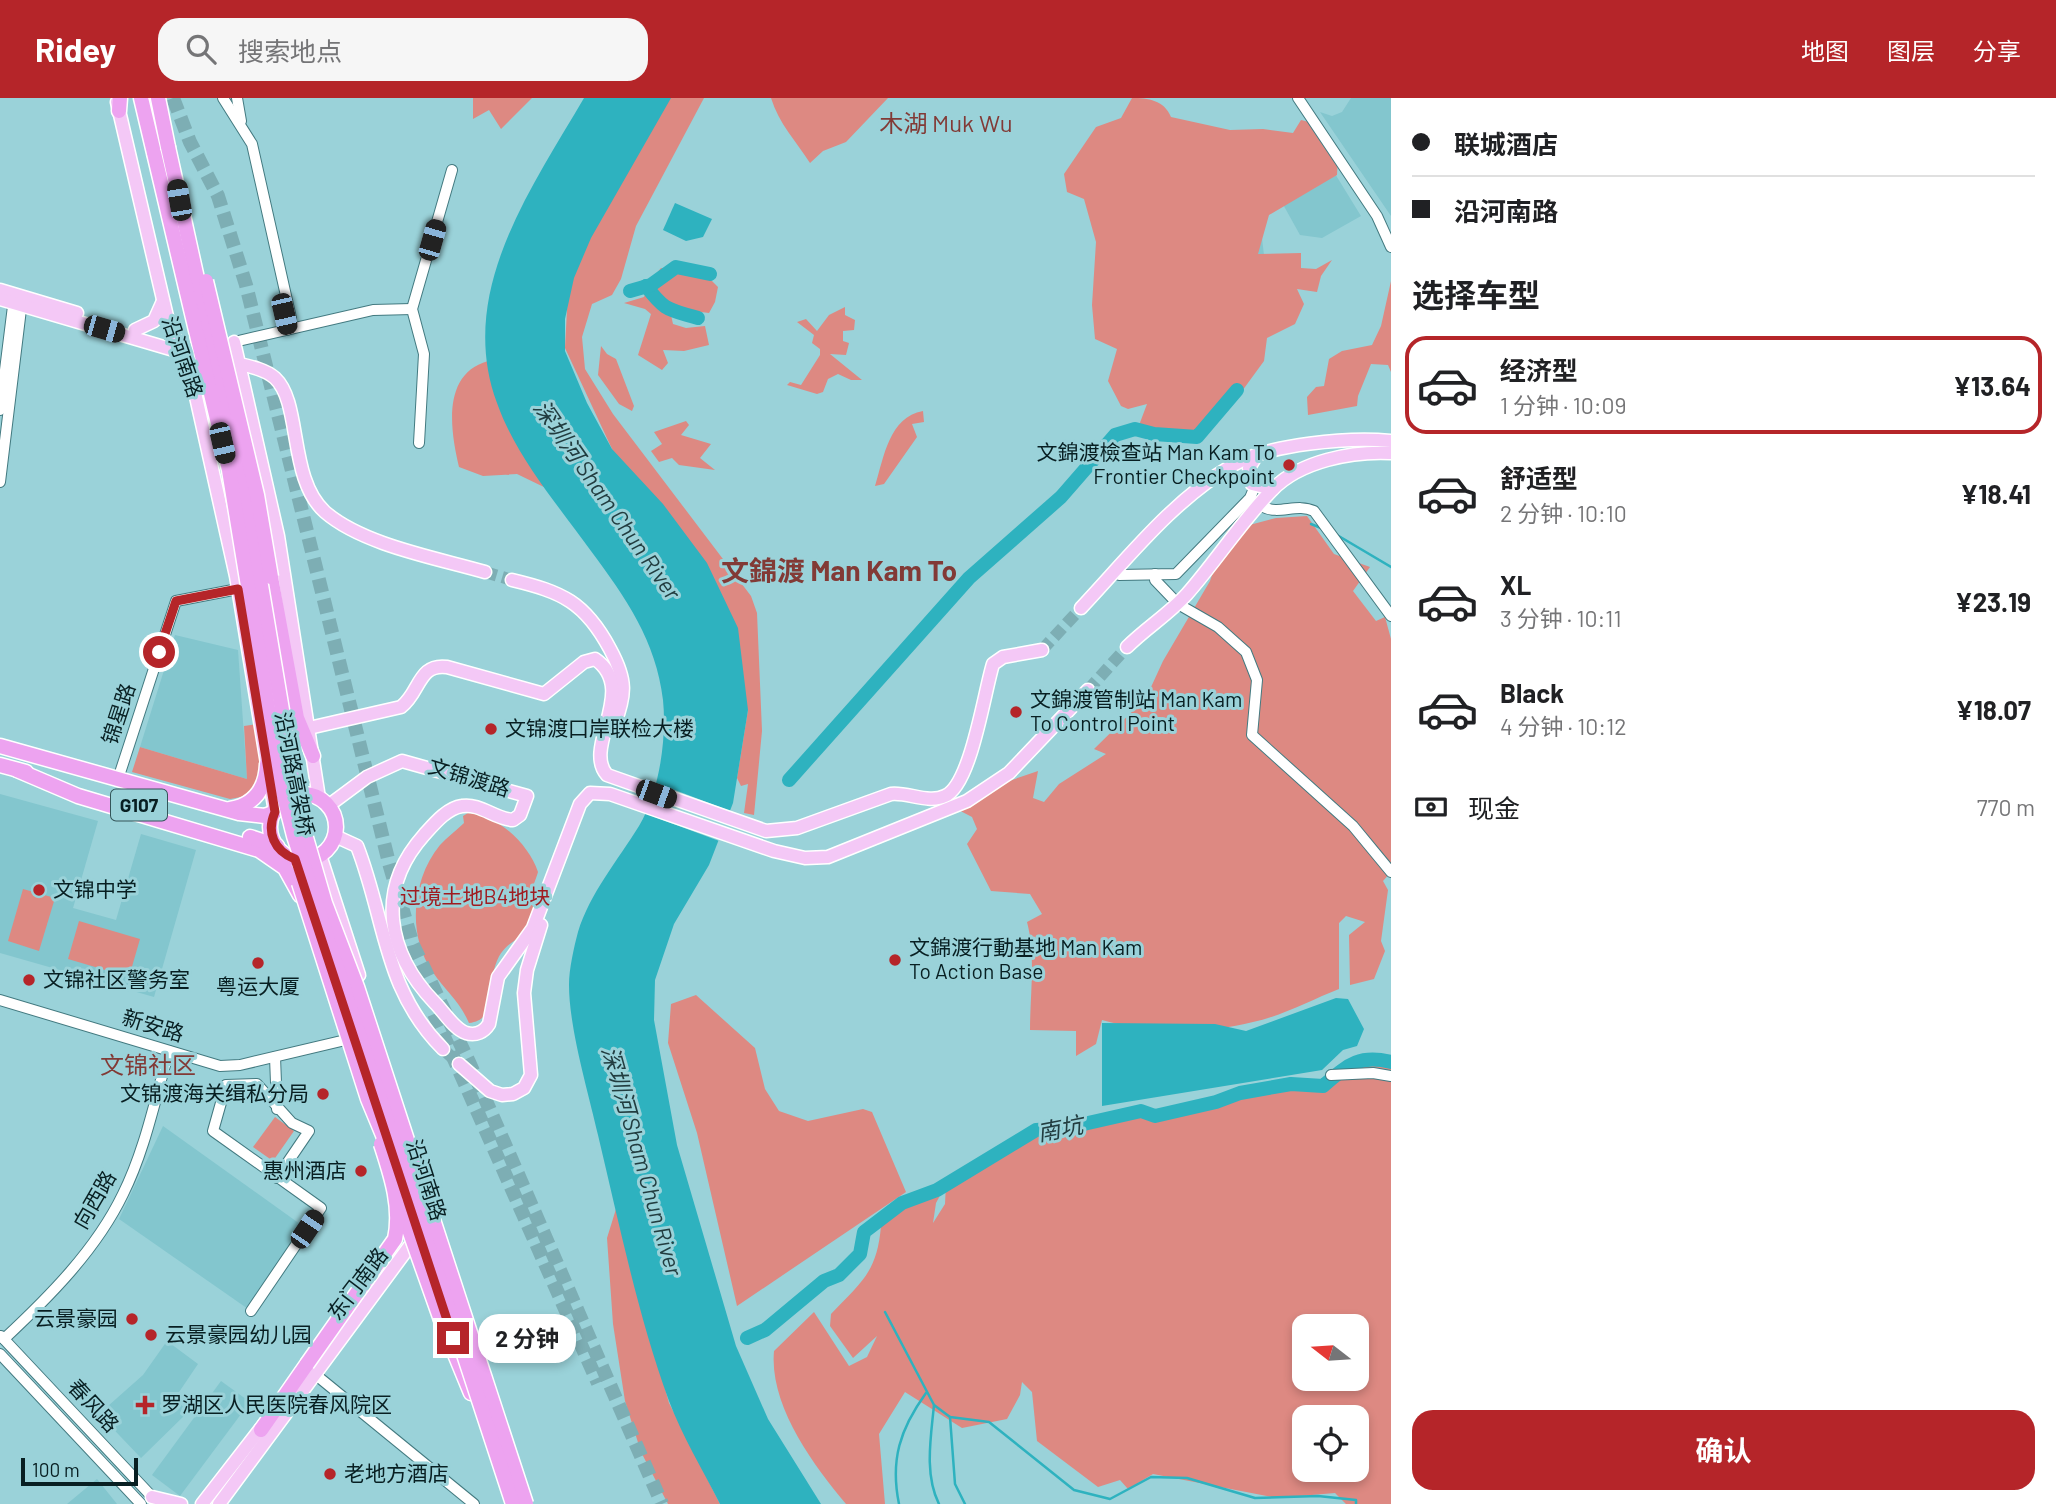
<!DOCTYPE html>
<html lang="zh">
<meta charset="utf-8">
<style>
body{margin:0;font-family:Barlow,"Noto Sans SC",sans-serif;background:#f6f6f6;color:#202124;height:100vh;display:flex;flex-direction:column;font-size:26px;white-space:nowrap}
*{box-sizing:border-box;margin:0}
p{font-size:23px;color:#757577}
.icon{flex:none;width:38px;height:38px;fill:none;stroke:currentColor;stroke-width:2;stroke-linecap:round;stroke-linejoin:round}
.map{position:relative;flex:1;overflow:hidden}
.sheet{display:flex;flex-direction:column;background:#fff;width:665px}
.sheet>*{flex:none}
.guide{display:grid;align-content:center;height:154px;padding:0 21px;background:#fff}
.needle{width:46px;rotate:287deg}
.buttons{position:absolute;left:1292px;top:1216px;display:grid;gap:14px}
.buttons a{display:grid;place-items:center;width:77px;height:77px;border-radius:14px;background:#fff;box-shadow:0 4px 10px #0003;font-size:35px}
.scale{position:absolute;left:21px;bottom:18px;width:117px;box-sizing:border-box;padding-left:7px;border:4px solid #081f22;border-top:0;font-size:19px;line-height:24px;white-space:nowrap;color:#081f22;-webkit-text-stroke:5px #9ad2d9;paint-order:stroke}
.end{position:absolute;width:32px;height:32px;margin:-16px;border:9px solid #b52529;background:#fff;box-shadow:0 0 0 4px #fff}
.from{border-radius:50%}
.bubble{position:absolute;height:49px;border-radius:21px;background:#fff;box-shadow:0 4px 10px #0003;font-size:23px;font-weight:700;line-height:49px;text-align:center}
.car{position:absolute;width:21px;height:42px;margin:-21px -10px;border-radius:9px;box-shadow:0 0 5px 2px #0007;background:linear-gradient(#222 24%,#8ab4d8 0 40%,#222 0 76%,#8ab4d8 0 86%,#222 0)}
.guide b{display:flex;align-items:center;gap:24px;height:66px;font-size:26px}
.guide b+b{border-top:2px solid #e0e0e0}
.guide i{width:18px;height:18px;background:#202124}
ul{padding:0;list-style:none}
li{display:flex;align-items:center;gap:21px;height:98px;margin:0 14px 10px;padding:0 7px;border:4px solid transparent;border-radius:21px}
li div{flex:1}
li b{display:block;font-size:26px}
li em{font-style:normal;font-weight:700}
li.current{border-color:#b52529}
li>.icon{width:63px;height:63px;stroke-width:1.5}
h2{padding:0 21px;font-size:32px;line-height:84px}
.pay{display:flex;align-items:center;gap:18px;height:77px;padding:0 21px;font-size:26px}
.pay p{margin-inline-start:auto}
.button{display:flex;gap:14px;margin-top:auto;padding:14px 21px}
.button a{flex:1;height:80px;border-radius:21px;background:#b52529;color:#fff;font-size:28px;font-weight:700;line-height:80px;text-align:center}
header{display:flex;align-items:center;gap:42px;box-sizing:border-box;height:98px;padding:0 35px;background:#b52529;color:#fff}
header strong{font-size:33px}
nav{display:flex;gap:38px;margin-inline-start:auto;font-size:24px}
.search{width:490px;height:63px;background:#f6f6f6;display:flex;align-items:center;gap:18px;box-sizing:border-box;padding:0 24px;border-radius:21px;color:#757577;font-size:26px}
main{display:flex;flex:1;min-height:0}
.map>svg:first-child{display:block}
.built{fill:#83c6ce}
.green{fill:#dd8982;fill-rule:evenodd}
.water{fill:#2eb2bf}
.pier{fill:#9ad2d9}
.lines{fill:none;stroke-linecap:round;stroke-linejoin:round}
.stream{stroke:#2eb2bf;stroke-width:2.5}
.river{stroke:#2eb2bf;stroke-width:14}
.major-tunnel{stroke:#7daeb4;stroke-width:12;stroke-dasharray:12 6;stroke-linecap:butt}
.highway-tunnel{stroke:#7daeb4;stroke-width:14;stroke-dasharray:14 7;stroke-linecap:butt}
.minor-casing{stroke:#437a80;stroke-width:12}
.major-casing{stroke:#fff;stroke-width:15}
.highway-casing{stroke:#fff;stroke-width:17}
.minor{stroke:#fff;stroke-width:10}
.major{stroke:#f4c8f6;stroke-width:12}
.highway{stroke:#eda3f0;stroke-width:14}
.highway-bridge-casing{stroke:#fff;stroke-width:17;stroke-linecap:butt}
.highway-bridge{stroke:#eda3f0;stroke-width:14}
.route{stroke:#b52529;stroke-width:9}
.poi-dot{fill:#b52529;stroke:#9ad2d9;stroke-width:2.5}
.labels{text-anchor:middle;stroke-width:6;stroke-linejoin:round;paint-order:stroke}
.shield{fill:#9ad2d9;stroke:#345559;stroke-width:2}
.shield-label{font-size:19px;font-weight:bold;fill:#081f22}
.street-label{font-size:21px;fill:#081f22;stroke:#9ad2d9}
.poi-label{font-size:21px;fill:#081f22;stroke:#9ad2d9;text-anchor:start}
.park-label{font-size:21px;fill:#a01b20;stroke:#9ad2d9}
.water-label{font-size:23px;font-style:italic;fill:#223d40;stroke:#9ad2d9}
.quarter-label{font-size:24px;fill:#823a36;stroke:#9ad2d9}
.district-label{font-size:28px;font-weight:bold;fill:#823a36;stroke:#9ad2d9}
</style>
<header>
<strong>Ridey</strong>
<div class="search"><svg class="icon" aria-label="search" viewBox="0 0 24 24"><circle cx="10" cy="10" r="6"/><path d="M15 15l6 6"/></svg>搜索地点</div>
<nav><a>地图</a><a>图层</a><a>分享</a></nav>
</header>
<main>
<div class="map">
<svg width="1391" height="1406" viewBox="0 0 1391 1406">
<rect width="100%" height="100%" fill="#9ad2d9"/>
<!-- built -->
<g class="built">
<polygon points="1351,0 1391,0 1391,118 1320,14 1332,18 1342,14"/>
<polygon points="1232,34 1329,66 1361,118 1322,140 1300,137 1280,101 1259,115 1266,174 1241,188"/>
<polygon points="175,537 238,552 247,681 140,649"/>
<polygon points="0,696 98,723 73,810 116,822 141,736 196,752 154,899 0,855"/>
<polygon points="163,1028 307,1131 251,1213 119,1121"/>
<polygon points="167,1243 198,1266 175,1300 188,1314 141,1360 99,1316 143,1277"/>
<polygon points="221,1283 250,1304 180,1398 152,1377"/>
<polygon points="97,1381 117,1406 67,1406"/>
</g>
<!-- green -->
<g class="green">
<polygon points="473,0 532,0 501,31 489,12 473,21"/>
<polygon points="667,0 704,0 636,128 621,181 612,197 592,206 582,239 585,271 613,316 751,498 757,515 762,633 754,717 744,715 748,686 741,688 737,680 748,612 612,351 565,250 568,193 586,146"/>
<path d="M771,0H888L846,44L823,53L810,65C796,43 779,26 771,0Z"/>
<path d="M1132,0C1148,0 1164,2 1171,19L1230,32L1263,31L1293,35L1301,22L1313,25L1338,59L1337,77L1269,117L1258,156L1301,155V170L1316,171L1332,162L1321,178L1317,194L1297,191L1304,206L1295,226L1267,240L1264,263L1226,315L1212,323L1208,334L1201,341L1158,339L1138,330L1147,306L1128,311L1121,308L1108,283L1117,251L1095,241L1092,207L1096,144L1084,101L1067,94L1064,76L1096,29L1121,20Z"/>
<polygon points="661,170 711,182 718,189 715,204 709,215 678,211 671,217 673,226 686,230 705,228 709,247 684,253 663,252 668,265 662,272 638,257 651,216 645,211 624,205 644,199 650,183"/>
<polygon points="1391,183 1391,274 1388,267 1371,266 1358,298 1357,308 1308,317 1307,299 1316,289 1324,288 1329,261 1342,253 1372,247 1381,228"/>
<polygon points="845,209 845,217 855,222 854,232 843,233 843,243 849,245 846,257 830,256 862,282 851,282 838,276 828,281 823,294 817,296 787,287 790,284 801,287 820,257 820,251 812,245 814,237 797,224 806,221 817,233 829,217"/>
<polygon points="601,248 607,256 616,261 634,308 632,313 619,306 598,277"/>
<path d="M488,263C494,313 519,351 548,391L517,376L483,378L459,369C450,331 442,276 488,263Z"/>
<path d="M923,313L924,324L912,326L917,339L884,386L875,388C884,359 889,319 923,313Z"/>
<polygon points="686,323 689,327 681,337 711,346 700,360 715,372 679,367 672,360 659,364 651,353 662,346 654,334"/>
<path d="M1307,418L1334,456L1370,469L1353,493L1376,523L1385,519L1391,541V774L1383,783L1388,792L1381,843L1385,853L1374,881L1350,887L1349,837L1365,824L1346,818L1339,825V891C1311,902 1282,918 1253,924C1205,936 1149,935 1102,922L1096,946L1076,958V933L1030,932C1030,896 1036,858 1027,824L1042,816L1030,796L991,793L967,746L977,731L972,719L945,705L1038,673L1033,700L1044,704L1059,686L1106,656L1094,651L1146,600L1163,563L1210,483L1227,433L1276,420Z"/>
<polygon points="257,626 261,677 252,697 230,701 132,674 140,649 247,681 244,628"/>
<path d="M468,715C499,717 529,747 538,774C536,781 532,789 532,795C531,810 539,811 531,827C522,845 502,840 494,872C488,892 497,922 469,925C459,902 446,894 432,873C407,836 412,781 440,747C447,739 457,732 464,725L463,718Z"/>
<polygon points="23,791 55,800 39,853 8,843"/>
<polygon points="79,823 140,841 129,879 68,861"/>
<polygon points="696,897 755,950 765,991 779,1013 808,1023 863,1011 872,1014 906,1094 737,1208 697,1035 668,945 671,906"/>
<path d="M1365,961L1391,965V1406H1346L1335,1395L1277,1400L1153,1376L1128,1391L1120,1382L1098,1389L1037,1343L1032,1294L1022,1284L1020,1297L1007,1321L962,1330L905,1294L879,1336L885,1406H846C813,1367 769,1307 774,1253L814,1214L849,1268L867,1259L877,1238L853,1260L830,1228L831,1216C861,1184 877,1175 881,1128L936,1087L943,1092L936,1105L933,1125L945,1106L946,1086L1036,1032L1059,1031L1141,1013L1155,1018L1196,1009L1190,1017L1199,1008L1253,993L1323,988L1355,963ZM1304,1228H1356V1281H1304ZM1304,1320H1356V1372H1304Z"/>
<polygon points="275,1019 294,1033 273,1063 253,1049"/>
<polygon points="616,1111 669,1305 720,1406 668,1406 641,1354 625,1303 613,1226 607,1140"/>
</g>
<!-- water -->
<g class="water">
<path d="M584,0H671L591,140L574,180L565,221V253L587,305L612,351L663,406L707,465L738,530L748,612L733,705L709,767L674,826L655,882L654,922L677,1047L736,1248L768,1321L821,1406H720C703,1372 682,1338 669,1303C638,1218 619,1125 598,1037C588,993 569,930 569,887C569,871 574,849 578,834C590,795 618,762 639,728C659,695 667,641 663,602C656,543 626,500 591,453C558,407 516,359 497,305C456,194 531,91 584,0Z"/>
<polygon points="675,105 712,121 703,139 686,143 663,132"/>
<polygon points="1336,900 1348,901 1364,931 1357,948 1343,952 1322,972 1102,1008 1102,925 1215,926 1246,933"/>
</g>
<!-- pier -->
<polygon class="pier" points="651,683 733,714 722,744 641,714"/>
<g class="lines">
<!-- stream -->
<g class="stream">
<polyline points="1311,426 1321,430"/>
<polyline points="1337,437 1391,469"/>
<polyline points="885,1214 934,1307 950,1319 989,1324 1074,1392 1110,1401 1151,1379 1187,1380 1255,1400 1318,1398 1356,1402 1356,1406"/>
<path d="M934,1307C931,1339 924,1376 939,1406"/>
<polyline points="950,1319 955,1386 965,1406"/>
<path d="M899,1406C890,1362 900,1331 926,1295"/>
</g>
<!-- river -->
<g class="river">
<path d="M646,188C666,214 668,211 698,220"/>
<polyline points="630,193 651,187 676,169 710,176"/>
<polyline points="789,682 969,480 1061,399 1115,337 1135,331 1154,336 1197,339 1237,292"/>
<path d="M747,1240L765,1232L824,1183L839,1177L860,1156L864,1134L902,1105L937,1092L1036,1032L1066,1030L1141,1013L1155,1018L1216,1004L1240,995L1291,986L1323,988C1347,968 1358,956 1391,964"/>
</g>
<!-- major-tunnel -->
<g class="major-tunnel">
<polyline points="485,474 512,482"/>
<polyline points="1042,552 1081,510"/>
<polyline points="1088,592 1127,549"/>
<polyline points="443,951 459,966"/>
</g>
<!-- highway-tunnel -->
<g class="highway-tunnel">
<polyline points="173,0 190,44 218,98 246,187 389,765 413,847 469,964 662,1406"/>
<polyline points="434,916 598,1285"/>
</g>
<!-- minor casing -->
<g class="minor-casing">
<g id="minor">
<polyline points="223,0 252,46 291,220 287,232"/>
<polyline points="237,0 241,23"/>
<polyline points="1298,0 1377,118 1391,149"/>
<polyline points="234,244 373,212 412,211"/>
<polyline points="0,312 14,200"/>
<polyline points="419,345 424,256 412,211 452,72"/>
<polyline points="0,384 22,203"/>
<path d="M1263,404V409C1279,417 1297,405 1314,413L1391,518"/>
<polyline points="1155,476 1155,482 1178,506 1218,529 1246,554 1257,582 1252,637 1353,728 1391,774"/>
<polyline points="1119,477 1176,476 1250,400 1255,388"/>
<polyline points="118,681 176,503 238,491"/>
<polyline points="0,902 220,968 240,967 354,940"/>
<polyline points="275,959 277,1011"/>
<polyline points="1331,977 1373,975 1391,978"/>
<polyline points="251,1213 321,1110 213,1033 226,987 257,986 292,1025 309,1033 277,1080"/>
<polyline points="1,1238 156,1403"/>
<path d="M4,1241C49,1199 96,1152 123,1096C145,1052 155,1001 169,953"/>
<polyline points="0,1256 141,1406"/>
<polyline points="316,1277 474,1406"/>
</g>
</g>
<!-- major casing -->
<g class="major-casing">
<g id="major">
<polyline points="117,4 169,227 190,272 236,478 275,714"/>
<polyline points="0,192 77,215"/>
<polyline points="0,201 184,255"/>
<polyline points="135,232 154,223 163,203"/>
<polyline points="234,244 278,438 319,700"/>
<path d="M235,265C248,268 265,271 275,280C302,305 288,381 325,414C363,447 437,460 485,474"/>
<polyline points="1255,360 1249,370 1252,386 1273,391"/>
<path d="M512,482C562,494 585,504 610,551C627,582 626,596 614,628"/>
<path d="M1081,510C1128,460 1173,402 1233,367C1269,346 1349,339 1391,343"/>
<path d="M1127,549C1146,530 1169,516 1187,496C1216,463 1241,424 1272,392C1300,363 1352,353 1391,355"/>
<path d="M309,630L401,609C420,595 418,565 447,569L544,596L584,564L595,561C639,591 582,649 607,677L766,733L797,730L891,696C908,694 929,706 945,698C971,687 984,595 993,566L1003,559L1042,552"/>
<path d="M328,708L367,679L402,663L527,698L520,717L513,722C495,721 480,705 462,708C447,710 434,726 424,737C375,792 387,855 435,905C444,914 454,931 466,935C476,938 484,934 489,926L498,879L533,830L580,706L590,695L610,696L774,753L805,760L828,759L967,703L1009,675L1088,592"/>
<path d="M335,738L357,748C386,822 383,891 443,951"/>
<polyline points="320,757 359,877"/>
<polyline points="459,966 490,993 502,997 513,996 524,990 531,977 524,895 527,872 541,827"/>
<polyline points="393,1064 411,1120"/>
<polyline points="152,1399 181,1406"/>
<polyline points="202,1406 265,1325"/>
<polyline points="219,1406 417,1138"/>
</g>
</g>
<!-- highway casing -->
<g class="highway-casing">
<g id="highway">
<polyline points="141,0 154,55"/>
<polyline points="158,0 168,49"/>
<polyline points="119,13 120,0"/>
<polyline points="271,479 297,620 313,658"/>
<polyline points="0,648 239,715 265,718 275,714"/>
<polyline points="0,667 26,674"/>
<polyline points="17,672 78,698 259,752 285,770 300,797"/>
<circle cx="303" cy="729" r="33"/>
<path d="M230,711C255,707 266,690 267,666"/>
<polyline points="250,739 277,748"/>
<polyline points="441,1222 471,1295"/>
<polyline points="261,1332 307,1266"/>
</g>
</g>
<!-- minor -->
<use href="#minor" class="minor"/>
<!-- major -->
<use href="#major" class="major"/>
<!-- highway -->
<use href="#highway" class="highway"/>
<!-- highway-bridge casing -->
<g class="highway-bridge-casing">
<g id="highway-bridge">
<polyline points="168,49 249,416 300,719 325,805 357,889 526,1406"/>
<polyline points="154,55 229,372 280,683 294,738 513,1406"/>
<polyline points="206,183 257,397 271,479"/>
<polyline points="299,785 368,1001 390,1054"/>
<polyline points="401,1109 441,1222"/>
<path d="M307,1266L395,1141C402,1109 391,1077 381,1046"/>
</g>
</g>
<!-- highway-bridge -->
<use href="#highway-bridge" class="highway-bridge"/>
</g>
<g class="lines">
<!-- route -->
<path class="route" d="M159,554L176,503L238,491L275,714C266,734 274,753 295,761L453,1240"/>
</g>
<!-- markers -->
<g class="poi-dot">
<circle cx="1289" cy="367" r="7"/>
<circle cx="1016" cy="614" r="7"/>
<circle cx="491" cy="631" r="7"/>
<circle cx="39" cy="792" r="7"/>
<circle cx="895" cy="862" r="7"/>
<circle cx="258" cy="865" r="7"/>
<circle cx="29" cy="882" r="7"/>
<circle cx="323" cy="996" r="7"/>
<circle cx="361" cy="1073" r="7"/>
<circle cx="132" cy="1221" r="7"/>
<circle cx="151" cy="1237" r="7"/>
<path d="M141.5 1296.5h7v7h7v7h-7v7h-7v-7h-7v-7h7z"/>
<circle cx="330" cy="1376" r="7"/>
</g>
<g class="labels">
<!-- shield labels -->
<rect class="shield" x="111" y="691.5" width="56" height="31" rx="5"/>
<g class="shield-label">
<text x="139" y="714">G107</text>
</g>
<!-- street labels -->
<g class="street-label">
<text transform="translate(182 259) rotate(71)" y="7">沿河南路</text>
<text transform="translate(119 616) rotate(-72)" y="7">锦星路</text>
<text transform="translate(294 676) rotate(79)" y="7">沿河路高架桥</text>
<text transform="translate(469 680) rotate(17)" y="7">文锦渡路</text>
<text transform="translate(153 928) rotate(17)" y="7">新安路</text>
<text transform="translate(426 1082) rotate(72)" y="7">沿河南路</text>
<text transform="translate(95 1102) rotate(-60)" y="7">向西路</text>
<text transform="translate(358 1186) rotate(-53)" y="7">东门南路</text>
<text transform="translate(93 1308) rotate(47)" y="7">春风路</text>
</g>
<!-- poi labels -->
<g class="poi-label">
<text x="1275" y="362" text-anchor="end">文錦渡檢查站 Man Kam To<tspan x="1275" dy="24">Frontier Checkpoint</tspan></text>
<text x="1030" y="609">文錦渡管制站 Man Kam<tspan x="1030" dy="24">To Control Point</tspan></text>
<text x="505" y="638">文锦渡口岸联检大楼</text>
<text x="53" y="799">文锦中学</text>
<text x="909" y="857">文錦渡行動基地 Man Kam<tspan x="909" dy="24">To Action Base</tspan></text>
<text x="43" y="889">文锦社区警务室</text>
<text x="258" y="896" text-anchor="middle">粤运大厦</text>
<text x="309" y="1003" text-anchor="end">文锦渡海关缉私分局</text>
<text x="347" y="1080" text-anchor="end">惠州酒店</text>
<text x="118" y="1228" text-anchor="end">云景豪园</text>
<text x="165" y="1244">云景豪园幼儿园</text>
<text x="161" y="1314">罗湖区人民医院春风院区</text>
<text x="344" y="1383">老地方酒店</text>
</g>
<!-- park labels -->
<g class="park-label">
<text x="475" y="806">过境土地B4地块</text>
</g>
<!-- water labels -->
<g class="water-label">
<text transform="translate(607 402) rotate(55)" y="8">深圳河 Sham Chun River</text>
<text transform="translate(1060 1031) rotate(-11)" y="8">南坑</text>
<text transform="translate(642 1063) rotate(74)" y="8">深圳河 Sham Chun River</text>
</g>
<!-- quarter labels -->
<g class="quarter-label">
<text x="946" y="34">木湖 Muk Wu</text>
<text x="148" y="976">文锦社区</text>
</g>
<!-- district labels -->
<g class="district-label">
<text x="839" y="483">文錦渡 Man Kam To</text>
</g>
</g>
</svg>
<div class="buttons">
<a><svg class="needle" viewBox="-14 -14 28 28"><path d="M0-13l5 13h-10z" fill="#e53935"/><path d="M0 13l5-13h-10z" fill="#757577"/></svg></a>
<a><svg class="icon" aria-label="locate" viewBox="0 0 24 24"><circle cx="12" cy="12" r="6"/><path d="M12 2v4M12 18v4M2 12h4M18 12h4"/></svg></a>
</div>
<div class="scale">100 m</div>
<i class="end from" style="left:159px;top:554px"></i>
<i class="end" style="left:453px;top:1240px"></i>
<div class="bubble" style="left:478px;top:1216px;width:98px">2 分钟</div>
<i class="car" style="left:179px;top:102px;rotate:350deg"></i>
<i class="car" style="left:432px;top:142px;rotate:16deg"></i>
<i class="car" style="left:284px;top:216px;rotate:167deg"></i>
<i class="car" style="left:104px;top:231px;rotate:106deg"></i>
<i class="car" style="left:222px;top:345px;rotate:167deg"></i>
<i class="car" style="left:656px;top:696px;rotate:110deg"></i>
<i class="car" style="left:307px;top:1131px;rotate:34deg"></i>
</div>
<section class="sheet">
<div class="guide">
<b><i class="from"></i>联城酒店</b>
<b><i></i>沿河南路</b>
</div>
<h2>选择车型</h2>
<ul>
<li class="current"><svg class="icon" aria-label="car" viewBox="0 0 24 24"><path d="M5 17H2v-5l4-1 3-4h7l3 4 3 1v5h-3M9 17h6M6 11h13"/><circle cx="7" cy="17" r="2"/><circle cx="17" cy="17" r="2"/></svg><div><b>经济型</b><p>1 分钟 · 10:09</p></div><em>¥13.64</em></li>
<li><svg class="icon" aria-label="car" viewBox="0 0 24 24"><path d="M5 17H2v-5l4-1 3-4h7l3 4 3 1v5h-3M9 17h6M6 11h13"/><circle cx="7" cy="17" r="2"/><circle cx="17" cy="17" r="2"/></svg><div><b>舒适型</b><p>2 分钟 · 10:10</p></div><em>¥18.41</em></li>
<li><svg class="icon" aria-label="car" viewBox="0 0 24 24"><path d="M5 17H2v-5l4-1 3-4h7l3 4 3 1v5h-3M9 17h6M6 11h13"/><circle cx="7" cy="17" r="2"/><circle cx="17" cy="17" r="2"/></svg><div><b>XL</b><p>3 分钟 · 10:11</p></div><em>¥23.19</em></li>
<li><svg class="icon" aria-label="car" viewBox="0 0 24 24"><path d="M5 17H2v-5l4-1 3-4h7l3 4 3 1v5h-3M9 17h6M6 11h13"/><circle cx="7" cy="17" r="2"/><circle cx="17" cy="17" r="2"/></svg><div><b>Black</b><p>4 分钟 · 10:12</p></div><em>¥18.07</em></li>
</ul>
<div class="pay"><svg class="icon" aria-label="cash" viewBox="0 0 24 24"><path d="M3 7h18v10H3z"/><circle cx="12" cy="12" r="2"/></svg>现金<p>770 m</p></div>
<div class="button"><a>确认</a></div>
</section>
</main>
